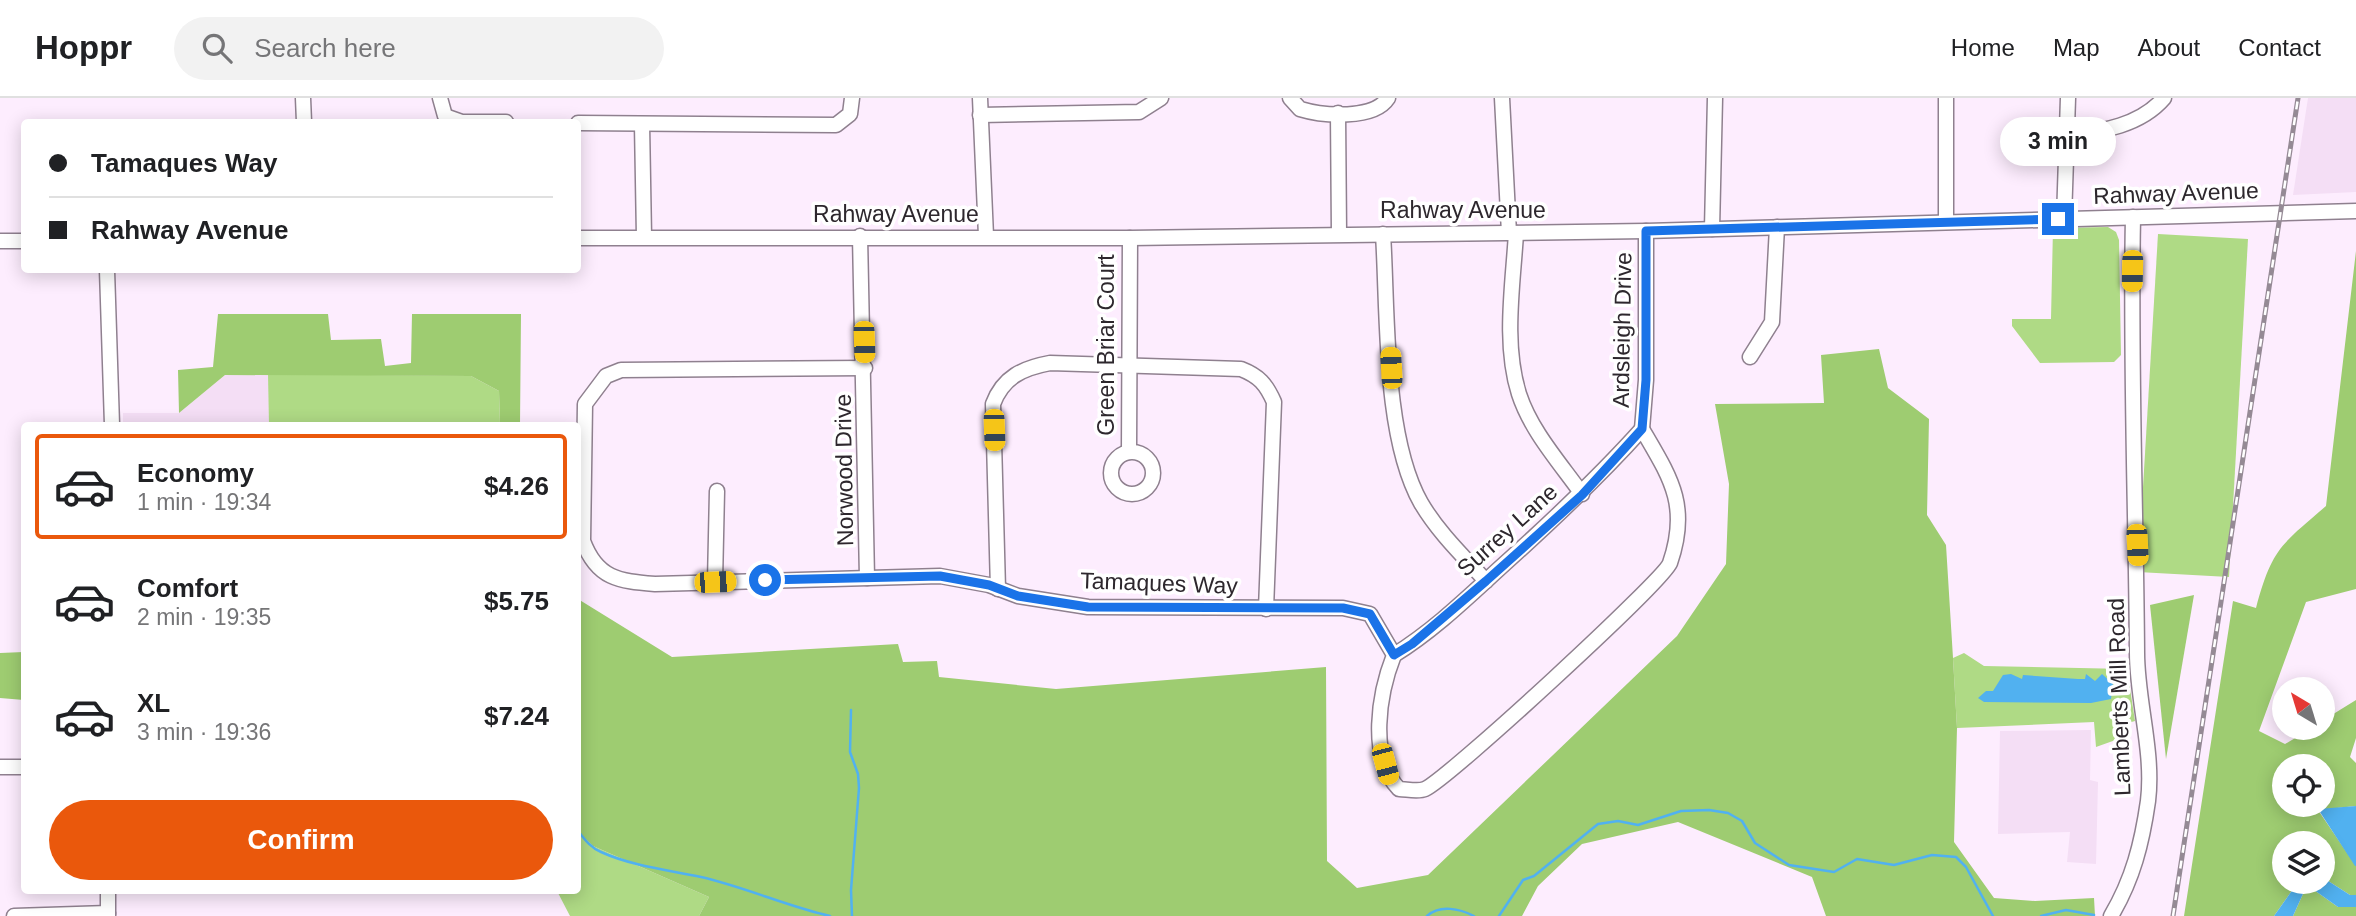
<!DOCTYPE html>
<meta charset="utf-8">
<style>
body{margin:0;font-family:Arial,sans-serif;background:#f2f2f2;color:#202124;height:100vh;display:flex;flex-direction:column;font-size:26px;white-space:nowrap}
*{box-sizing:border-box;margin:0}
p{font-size:23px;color:#757577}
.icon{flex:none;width:38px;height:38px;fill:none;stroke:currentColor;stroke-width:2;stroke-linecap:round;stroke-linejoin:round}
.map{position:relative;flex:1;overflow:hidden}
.side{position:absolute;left:21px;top:324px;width:560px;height:472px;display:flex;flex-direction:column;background:#fff;border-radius:7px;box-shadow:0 4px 18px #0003}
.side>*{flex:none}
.guide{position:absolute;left:21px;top:21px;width:560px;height:154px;border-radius:7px;box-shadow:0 4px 18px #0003;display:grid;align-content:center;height:154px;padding:0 28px;background:#fff}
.needle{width:46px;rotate:322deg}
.tools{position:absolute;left:2272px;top:579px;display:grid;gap:14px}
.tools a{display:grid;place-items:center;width:63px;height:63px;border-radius:50%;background:#fff;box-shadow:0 4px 18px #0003;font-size:35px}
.end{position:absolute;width:32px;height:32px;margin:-16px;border:9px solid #1a73e8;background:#fff;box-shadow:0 0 0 4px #fff}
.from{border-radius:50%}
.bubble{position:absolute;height:49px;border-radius:24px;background:#fff;box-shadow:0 4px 18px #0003;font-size:23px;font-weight:700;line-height:49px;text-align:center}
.car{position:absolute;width:21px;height:42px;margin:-21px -10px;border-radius:9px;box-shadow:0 0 5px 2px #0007;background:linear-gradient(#f5c518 24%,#345 0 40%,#f5c518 0 76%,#345 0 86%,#f5c518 0)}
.guide b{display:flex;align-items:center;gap:24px;height:66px;font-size:26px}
.guide b+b{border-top:2px solid #e0e0e0}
.guide i{width:18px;height:18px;background:#202124}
ul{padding:12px 0 0;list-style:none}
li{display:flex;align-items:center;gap:21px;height:105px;margin:0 14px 10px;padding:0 14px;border:4px solid transparent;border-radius:7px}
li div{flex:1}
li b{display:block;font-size:26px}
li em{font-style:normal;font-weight:700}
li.active{border-color:#ea580c}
li>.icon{width:63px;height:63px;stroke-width:1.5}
.button{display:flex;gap:14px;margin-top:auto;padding:14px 28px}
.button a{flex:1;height:80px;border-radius:42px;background:#ea580c;color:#fff;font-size:28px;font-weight:700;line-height:80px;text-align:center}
header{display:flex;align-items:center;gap:42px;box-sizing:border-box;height:98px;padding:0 35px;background:#fff;border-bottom:2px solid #e0e0e0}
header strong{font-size:33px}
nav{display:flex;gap:38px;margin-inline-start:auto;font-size:24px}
.search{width:490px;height:63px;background:#f2f2f2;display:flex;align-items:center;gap:18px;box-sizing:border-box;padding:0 24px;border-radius:38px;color:#757577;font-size:26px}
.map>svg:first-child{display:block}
.built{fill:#f4def5}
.green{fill:#afda85}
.forest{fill:#9ecc71;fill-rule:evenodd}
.water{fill:#51b1f0}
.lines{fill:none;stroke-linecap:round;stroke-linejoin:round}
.stream{stroke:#51b1f0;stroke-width:2.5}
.minor-casing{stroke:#8f808f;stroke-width:17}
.minor{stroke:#fff;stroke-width:14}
.rail-casing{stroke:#958a95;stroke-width:5}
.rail{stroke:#fff;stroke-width:2.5;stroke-dasharray:8;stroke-linecap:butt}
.route{stroke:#1a73e8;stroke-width:9}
.labels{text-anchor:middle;stroke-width:7;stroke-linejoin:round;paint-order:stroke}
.street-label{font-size:23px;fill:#2d272d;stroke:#fff}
</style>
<header>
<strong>Hoppr</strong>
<div class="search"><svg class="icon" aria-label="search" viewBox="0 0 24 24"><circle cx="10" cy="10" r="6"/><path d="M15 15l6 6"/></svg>Search here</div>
<nav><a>Home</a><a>Map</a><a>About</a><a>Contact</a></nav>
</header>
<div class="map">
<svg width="2356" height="818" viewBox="0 0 2356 818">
<rect width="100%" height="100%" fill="#fdedfe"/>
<!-- built -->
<g class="built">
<polygon points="2308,0 2356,0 2356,94 2293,97"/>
<polygon points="225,277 471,278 500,327 123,327 123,315 179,315"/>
<polygon points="2091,632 2090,682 2098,684 2096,766 2067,764 2070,734 1998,736 2000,633"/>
</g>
<!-- green -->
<g class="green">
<polygon points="2108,129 2116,134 2119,142 2121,257 2114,264 2040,265 2012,228 2012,221 2051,221 2053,130"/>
<polygon points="2158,136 2248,141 2229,479 2138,474"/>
<polygon points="268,276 471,278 499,293 500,327 269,327"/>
<polygon points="1964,555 1984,568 2127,571 2135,623 2121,627 2124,639 2096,649 2094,624 1957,630 1953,560"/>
<polygon points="578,734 593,748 709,799 699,818 570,818 557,793 578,793"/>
</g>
<!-- forest -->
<g class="forest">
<path d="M2356,153V491L2306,504L2259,633L2285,646L2312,630H2322V623L2356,602V640L2350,659L2356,665V708L2318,712L2356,768V797H2350L2322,779V746H2284V784H2298L2274,818H2184L2233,503L2256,510C2272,450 2281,447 2326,408ZM2284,668H2322V707H2284Z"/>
<polygon points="218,216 328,216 331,242 381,241 385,268 411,265 412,216 521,216 520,327 500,327 499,293 471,278 225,277 179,315 178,272 213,269"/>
<polygon points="1879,251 1888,290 1929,321 1927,417 1946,447 1953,560 1957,630 1954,744 1994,800 2035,803 2094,800 2095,818 1826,818 1812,779 1678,724 1582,746 1538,788 1522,818 699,818 709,799 593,748 578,734 578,501 672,559 898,546 903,564 937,563 939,579 1056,591 1326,569 1327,763 1357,790 1428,777 1677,538 1726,466 1729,386 1715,306 1824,305 1821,257"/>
<polygon points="2194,497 2166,661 2150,507"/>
<polygon points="24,554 24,602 0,600 0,555"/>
<polygon points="2307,787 2338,809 2356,809 2356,818 2293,818"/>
</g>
<!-- water -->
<g class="water">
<polygon points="2011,576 2022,581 2023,577 2078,581 2085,581 2086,576 2095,583 2102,576 2113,586 2111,601 2091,605 1984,604 1978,600 1986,593 1993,593 2003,577"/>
<polygon points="2356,708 2356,768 2355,768 2318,711"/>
<polygon points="2322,779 2350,797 2356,797 2356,809 2338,809 2307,787 2293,818 2274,818 2298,784 2322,784"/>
</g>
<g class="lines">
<!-- stream -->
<g class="stream">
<polyline points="851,612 850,654 858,676 859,690 851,792 852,818"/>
<path d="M578,733C585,742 591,750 601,754C632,768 668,772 701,779C745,789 786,808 830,818"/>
<path d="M1427,818C1440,806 1460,811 1474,818"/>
<polyline points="1499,818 1523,782 1534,778 1598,726 1618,723 1638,727 1681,713 1709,712 1728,715 1742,723 1755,745 1789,767 1834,774 1857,761 1894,767 1932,757 1956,759 1966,769 1993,818"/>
<polyline points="2041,818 2066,812 2094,817"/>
</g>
<!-- minor casing -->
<g class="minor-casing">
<g id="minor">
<polyline points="303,0 304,24"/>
<polyline points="440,0 445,18 462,24 506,24"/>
<polyline points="980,0 986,138"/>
<path d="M1290,0L1300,11C1323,18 1374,22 1388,0"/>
<polyline points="1502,0 1509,135"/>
<polyline points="1946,0 1946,124"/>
<polyline points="1338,15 1339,136"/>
<polyline points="980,17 1139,14 1161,0"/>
<polyline points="578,25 836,27 850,16 852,0"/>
<polyline points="642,26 644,139"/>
<path d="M2068,37C2102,34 2141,27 2164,0"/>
<polyline points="2064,121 2068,0"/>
<polyline points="1712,131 1715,0"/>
<path d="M1516,135C1513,187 1503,245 1519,296C1531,333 1560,365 1582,396"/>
<path d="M1383,136C1388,213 1383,338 1421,405C1438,434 1463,458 1486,483"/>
<polyline points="860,138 867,480"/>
<polyline points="578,140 1130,140 1646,133 2356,113"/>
<polyline points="0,143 24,143"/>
<polyline points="107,172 112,327"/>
<polyline points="1750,259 1772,224 1777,129"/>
<path d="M865,270L621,272L606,278L585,306L583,443C597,481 619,483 655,486L940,478L989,487L1018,498L1088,509L1343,510L1370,516L1394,557C1379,595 1368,659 1399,691C1406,691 1418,694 1425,691C1448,681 1664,482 1670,465C1690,407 1670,379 1642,331"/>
<polyline points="1642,331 1646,282 1646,133"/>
<polyline points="1129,354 1130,140"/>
<circle cx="1132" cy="375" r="21"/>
<polyline points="715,484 717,393"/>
<path d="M998,491L993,306C1003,279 1023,270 1050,265L1241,271C1259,278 1266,286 1274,304L1266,511"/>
<path d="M1394,557C1433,533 1467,500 1501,469C1550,425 1598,380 1642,331"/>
<polyline points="0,669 24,669"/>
<polyline points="108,793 108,818"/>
<polyline points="14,818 108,815"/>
<path d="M2111,818C2133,781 2142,745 2148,703C2154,654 2137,603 2137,555C2136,409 2130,264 2133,119"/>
</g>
</g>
<!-- minor -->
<use href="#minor" class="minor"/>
<!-- rail casing -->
<g class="rail-casing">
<polyline id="rail" points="2173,818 2298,0"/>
</g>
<!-- rail -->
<use href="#rail" class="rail"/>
</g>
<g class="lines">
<!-- route -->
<polyline class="route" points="765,482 940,478 989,487 1018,498 1088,509 1343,510 1370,516 1394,557 1412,546 1486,483 1582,397 1642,331 1646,282 1646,133 2058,121"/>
</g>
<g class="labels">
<!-- street labels -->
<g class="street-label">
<text transform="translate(2176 95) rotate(-2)" y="8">Rahway Avenue</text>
<text x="1463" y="120">Rahway Avenue</text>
<text x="896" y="124">Rahway Avenue</text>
<text transform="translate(1622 232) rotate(-89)" y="8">Ardsleigh Drive</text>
<text transform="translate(1106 247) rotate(-90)" y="8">Green Briar Court</text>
<text transform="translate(844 372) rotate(-91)" y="8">Norwood Drive</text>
<text transform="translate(1507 432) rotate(-42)" y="8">Surrey Lane</text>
<text transform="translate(1159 485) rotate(2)" y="8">Tamaques Way</text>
<text transform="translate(2119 599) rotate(-92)" y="8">Lamberts Mill Road</text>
</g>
</g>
</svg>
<div class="tools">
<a><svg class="needle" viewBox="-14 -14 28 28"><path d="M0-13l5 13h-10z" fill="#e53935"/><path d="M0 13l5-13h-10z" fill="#757577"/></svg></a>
<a><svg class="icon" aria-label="locate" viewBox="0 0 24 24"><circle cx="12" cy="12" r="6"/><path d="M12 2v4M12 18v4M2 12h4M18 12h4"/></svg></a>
<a><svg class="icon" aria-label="layers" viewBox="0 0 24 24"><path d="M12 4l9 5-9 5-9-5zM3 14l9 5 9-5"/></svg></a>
</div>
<i class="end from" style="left:765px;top:482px"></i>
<i class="end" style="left:2058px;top:121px"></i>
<div class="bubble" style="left:2000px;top:19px;width:116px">3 min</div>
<i class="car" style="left:2132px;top:173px;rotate:181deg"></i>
<i class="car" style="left:864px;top:244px;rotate:178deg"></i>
<i class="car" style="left:1391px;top:270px;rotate:357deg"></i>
<i class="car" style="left:994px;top:332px;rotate:178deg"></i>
<i class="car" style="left:2137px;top:447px;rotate:177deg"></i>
<i class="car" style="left:715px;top:484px;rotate:88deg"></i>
<i class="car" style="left:1385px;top:666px;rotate:165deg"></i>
<div class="guide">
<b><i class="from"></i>Tamaques Way</b>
<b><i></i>Rahway Avenue</b>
</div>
<section class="side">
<ul>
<li class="active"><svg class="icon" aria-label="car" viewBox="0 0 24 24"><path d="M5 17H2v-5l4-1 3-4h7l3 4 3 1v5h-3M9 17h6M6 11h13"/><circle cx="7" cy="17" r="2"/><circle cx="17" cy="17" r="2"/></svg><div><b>Economy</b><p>1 min · 19:34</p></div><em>$4.26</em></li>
<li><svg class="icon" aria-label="car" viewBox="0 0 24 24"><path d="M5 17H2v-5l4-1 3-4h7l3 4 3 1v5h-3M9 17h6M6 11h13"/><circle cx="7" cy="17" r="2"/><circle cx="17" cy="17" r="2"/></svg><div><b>Comfort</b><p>2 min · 19:35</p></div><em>$5.75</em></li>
<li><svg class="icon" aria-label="car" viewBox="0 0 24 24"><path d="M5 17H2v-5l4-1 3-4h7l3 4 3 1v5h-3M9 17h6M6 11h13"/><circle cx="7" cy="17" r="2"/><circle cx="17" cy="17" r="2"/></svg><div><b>XL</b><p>3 min · 19:36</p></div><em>$7.24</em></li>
</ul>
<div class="button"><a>Confirm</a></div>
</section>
</div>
